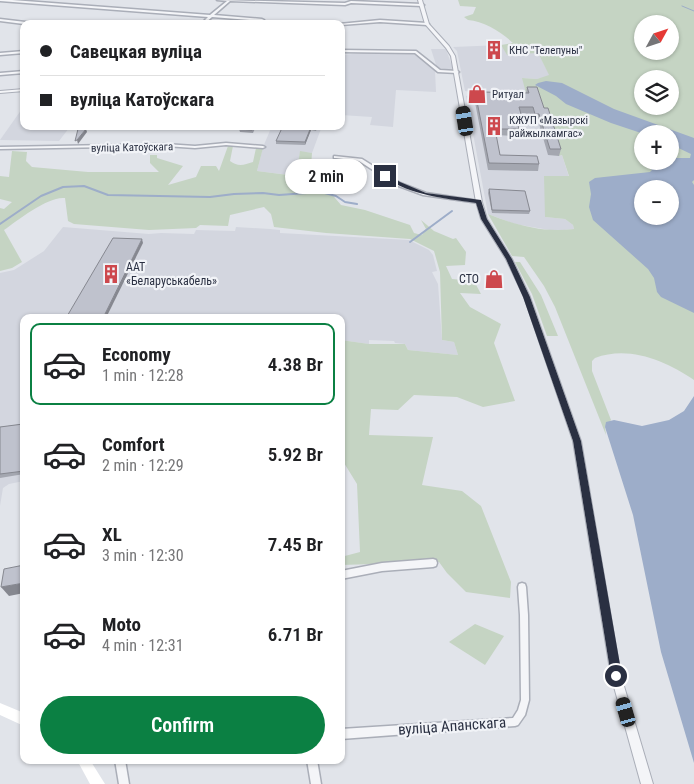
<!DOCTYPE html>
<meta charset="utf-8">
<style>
body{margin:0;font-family:"Roboto Condensed",sans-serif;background:#f2f2f2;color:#202124;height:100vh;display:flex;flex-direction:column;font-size:19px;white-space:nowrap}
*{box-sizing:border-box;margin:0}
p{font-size:16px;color:#757577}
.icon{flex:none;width:28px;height:28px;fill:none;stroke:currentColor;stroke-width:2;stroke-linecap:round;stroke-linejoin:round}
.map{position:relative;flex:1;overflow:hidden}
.panel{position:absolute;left:20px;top:314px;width:325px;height:450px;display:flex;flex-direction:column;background:#fff;border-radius:10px;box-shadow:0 1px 4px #0004}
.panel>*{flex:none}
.top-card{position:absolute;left:20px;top:20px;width:325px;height:110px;border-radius:10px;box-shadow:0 1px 4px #0004;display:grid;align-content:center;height:110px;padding:0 20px;background:#fff}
.needle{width:32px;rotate:50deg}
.controls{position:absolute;left:634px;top:15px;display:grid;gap:10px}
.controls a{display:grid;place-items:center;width:45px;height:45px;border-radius:50%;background:#fff;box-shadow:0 1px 4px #0004;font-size:25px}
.end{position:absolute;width:22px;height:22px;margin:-11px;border:6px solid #2a3042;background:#fff;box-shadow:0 0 0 2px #fff}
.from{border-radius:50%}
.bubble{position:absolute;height:35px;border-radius:18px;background:#fff;box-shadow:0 1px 4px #0004;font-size:16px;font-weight:600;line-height:35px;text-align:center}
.car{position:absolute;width:15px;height:30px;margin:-15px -8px;border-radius:6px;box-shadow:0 0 4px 1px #0007;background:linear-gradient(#222 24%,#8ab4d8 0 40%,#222 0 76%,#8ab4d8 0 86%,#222 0)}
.top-card b{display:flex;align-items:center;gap:18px;height:48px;font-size:19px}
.top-card b+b{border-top:1px solid #e0e0e0}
.top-card i{width:12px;height:12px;background:#202124}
ul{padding:9px 0 0;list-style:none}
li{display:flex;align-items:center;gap:15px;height:82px;margin:0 10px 8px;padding:0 10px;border:2px solid transparent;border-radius:10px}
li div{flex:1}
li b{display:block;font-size:19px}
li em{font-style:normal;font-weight:600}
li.active{border-color:#0b8043}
li>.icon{width:45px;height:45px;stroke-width:1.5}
.button{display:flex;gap:10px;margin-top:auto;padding:10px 20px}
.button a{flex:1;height:58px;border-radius:30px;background:#0b8043;color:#fff;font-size:20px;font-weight:600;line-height:58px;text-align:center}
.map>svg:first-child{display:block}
.built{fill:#d3d6df}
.green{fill:#c5d4c3;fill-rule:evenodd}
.water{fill:#9dadc9;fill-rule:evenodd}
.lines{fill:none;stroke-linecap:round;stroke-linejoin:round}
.stream-far1{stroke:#9dadc9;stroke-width:1}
.stream{stroke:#9dadc9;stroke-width:2}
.minor-casing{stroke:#aaaeb8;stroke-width:3}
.tertiary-casing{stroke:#aaaeb8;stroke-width:2}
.minor{fill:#f4f5f8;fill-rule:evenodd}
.tertiary{fill:#f4f5f8;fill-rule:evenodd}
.secondary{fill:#fff;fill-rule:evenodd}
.wall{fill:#a4a7b0}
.shaded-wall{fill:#868890}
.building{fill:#bfc2cd;stroke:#868890}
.route{fill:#2a3042}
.labels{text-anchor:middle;stroke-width:4.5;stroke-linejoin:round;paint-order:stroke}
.far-poi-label{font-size:11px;fill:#2a3042;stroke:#f1f3f7;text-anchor:start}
.far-street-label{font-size:11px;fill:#2a3042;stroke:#f1f3f7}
.poi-label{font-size:12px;fill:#2a3042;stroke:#f1f3f7;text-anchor:start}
.near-street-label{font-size:15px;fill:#2a3042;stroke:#f1f3f7}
</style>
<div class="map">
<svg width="694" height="784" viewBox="0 0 694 784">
<rect width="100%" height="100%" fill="#e1e4ea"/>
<!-- built -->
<g class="built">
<polygon points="501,45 507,54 538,53 550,76 537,79 523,78 560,156 562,155 569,177 545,217 565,219 573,225 574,229 555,231 515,224 488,214 466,96 473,94 472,92 465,91 457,51 453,47"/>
<polygon points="431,49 446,49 453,69 444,71 437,68"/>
<polygon points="364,53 415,53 435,71 436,92 396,90 393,127 370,125 372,117 341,115 341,55"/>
<polygon points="24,106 24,126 165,126 163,130 69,128 59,141 0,140"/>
<polygon points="272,126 322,126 312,153 300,152 297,176 257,171 263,147"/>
<polygon points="63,227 149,234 161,233 194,234 196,230 235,231 236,227 270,229 280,230 280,233 409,240 429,250 433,255 437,271 432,272 438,284 442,340 454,342 458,355 408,350 405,344 395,343 394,341 369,340 369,344 341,340 341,318 24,318 24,481 9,484 3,488 0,506 0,273 14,270 44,251"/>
</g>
<!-- green -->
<g class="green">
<path d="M458,0H694V380C666,361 629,345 595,358L592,361V371L611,420L605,427L606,435L555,307L544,286L524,257L512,256L488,214C516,225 543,233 574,229L573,225L565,219L545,217L544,176H569L562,155L559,156L526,93L522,78L537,79L549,75L538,53L507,55L501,45L513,43C501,32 484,21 468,20L464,17L473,14L476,7L460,6ZM642,24H670V51H642ZM642,79H670V106H642ZM642,134H670V161H642ZM642,189H670V216H642Z"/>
<path d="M228,146H233L230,161C238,167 244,165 253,162L256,148H263L257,171L296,176L300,151L312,153L311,167L322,169L321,173L312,175L323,184L341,205L365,210L410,225L414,233L422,235L426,229L421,220L434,231L453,239L456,238L466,252L465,265L446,266L452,279L474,281L481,294L460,293L470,307L501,324L494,343L515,401L483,407L457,397L414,395L398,410L371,409L369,435L433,437L422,485L462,491L481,506L511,582L510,598L466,592L447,573L439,562L341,565V557L360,552L357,484L341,458V340L369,344H405L408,350L458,355L454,342L442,340L440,272L434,251L410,239L326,233L274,227L271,214L264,207L230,215L228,226L200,225L196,228L149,230L74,224L68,221L65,198C48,196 18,220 4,230L22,262L12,268L0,271V208L4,209L12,202L0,199V176L9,177L12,151L27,152L26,161L32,167L88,172H159L150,163V155H157V158L183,166L168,185L196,177L201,166H216L219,171Z"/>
<polygon points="515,262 520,262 541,295 558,336 547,336 532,294"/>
<polygon points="475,624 504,636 485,665 449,642"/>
</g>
<!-- water -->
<g class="water">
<path d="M546,81L562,83L614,109L694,138V180L692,182L694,185V313L661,297L657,292L654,278L648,269L593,220L589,207L591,194L589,182L595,178L650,172L652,170L638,159L642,156V161H670V158H690L691,154L670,144V134H644L611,123L566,104L556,96L535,85L538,83ZM642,189H670V216H642Z"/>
<polygon points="694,396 694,763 661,652 633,515 605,427 606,422 614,420 642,426 669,420 684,411"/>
</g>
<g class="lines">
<!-- stream-far1 -->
<polyline class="stream-far1" points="682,6 694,11"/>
<!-- stream -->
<g class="stream">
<polyline points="323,192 330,190 334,193"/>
<polyline points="0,224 41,196 63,187 84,186 108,195 210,197 234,194 263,193 279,195 321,192 336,196 345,202 357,204"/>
<polyline points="410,242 452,211"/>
</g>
<!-- minor casing -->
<g class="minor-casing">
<g id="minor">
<polygon points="0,0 12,0 210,15 227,1 217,0 345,3 351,1 422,4 424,5 422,6 351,3 345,5 230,1 214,15 262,19 264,20 262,21 212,17 204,24 201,24 208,17 0,1"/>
<polygon points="0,19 34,23 35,24 24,24 0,21"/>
<polygon points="380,20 427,23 429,24 427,25 380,22 341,25 341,24 339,24"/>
<polygon points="341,50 416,51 440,70 457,71 459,72 457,73 438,72 415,53 341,52"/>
<polygon points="24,51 24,53 0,55 0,53"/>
<polygon points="24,71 24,73 0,75 0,73"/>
<polygon points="226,143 263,146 265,147 263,148 226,145 195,148 165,146 0,149 0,147 165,144 195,146"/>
<polygon points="334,156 362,159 400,183 426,193 479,201 481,202 479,203 423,195 396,185 359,161 336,158 334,158"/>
<polygon points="433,559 436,560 437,563 436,566 433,567 382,571 341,579 341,571 382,563"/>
<polygon points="522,583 525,584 526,587 528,615 529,700 525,715 518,725 515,726 341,739 341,729 513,718 518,710 521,700 520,615 518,587 519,584"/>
<polygon points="115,760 125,760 129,784 119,784"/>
<polygon points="307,760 317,760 321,784 311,784"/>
</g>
</g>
<!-- tertiary casing -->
<g class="tertiary-casing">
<g id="tertiary">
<polygon points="418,0 422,0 429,24 449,46 455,56 482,202 487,219 512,259 530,297 581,441 621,676 653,784 641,784 611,676 573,441 524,297 506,259 481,219 476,202 451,56 446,48 425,24"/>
<polygon points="24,89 24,91 0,93 0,91"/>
</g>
</g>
<!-- minor -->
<use href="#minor" class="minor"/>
<!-- tertiary -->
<use href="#tertiary" class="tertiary"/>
<!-- secondary -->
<g class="secondary">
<polygon points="0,703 24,713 24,726 0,715"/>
<polygon points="77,760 90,760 105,784 90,784"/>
</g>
</g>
<!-- wall -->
<g class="wall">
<polygon points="474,86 482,92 526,93 527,87 544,108 561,149 559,156 548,155 538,120 534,120 532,114 521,113 522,118 521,124 517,124 519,129 517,136 496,135 500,155 539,164 538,171 488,170 473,92"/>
<polygon points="240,126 256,126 253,133 240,132 239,129"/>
<polygon points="294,126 318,126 316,131 311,130 305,145 276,144 276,141 293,129"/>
<polygon points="489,189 530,211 529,214 492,213 488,193"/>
<polygon points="24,421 24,474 0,478 0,427 23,424"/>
</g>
<!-- shaded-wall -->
<g class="shaded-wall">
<polygon points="311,127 311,130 305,145 305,142"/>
<polygon points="86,129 87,132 78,144 77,140"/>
<polygon points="142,239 143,243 106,318 103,318"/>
<polygon points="24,583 24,593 9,596 1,587"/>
</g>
<!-- building -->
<g class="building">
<polygon points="474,86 481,86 482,92 529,93 527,87 537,87 544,108 548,108 561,149 550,149 539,114 535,114 533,107 519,107 522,118 516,117 519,129 495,129 500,155 537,156 539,164 489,163"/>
<polygon points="240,126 254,126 252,130 239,129"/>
<polygon points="294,126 316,126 316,127 311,127 305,142 276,141 282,128 293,129"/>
<polygon points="78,129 86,129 77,140 75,141"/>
<polygon points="489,189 525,191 530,211 492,210"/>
<polygon points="113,238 142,239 103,318 66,318"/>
<polygon points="24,421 24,471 0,474 0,427 23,424"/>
<polygon points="24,565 24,583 1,587 4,569"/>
</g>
<!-- route -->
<path class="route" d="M383,174H387L400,182L426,193L481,200L487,219L512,259L530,297L581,441L622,676L620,680L616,682L612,680L611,676L573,441L523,297L506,259L481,219L476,203C442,198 414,196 383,177Z"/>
<!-- icons -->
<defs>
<g id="building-bare" transform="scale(1.5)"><path d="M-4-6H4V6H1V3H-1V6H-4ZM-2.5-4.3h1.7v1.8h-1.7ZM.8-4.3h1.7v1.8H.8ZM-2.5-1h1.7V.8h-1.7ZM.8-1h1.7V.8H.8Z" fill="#cd484d" stroke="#f1f3f7" stroke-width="2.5" paint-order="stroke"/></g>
<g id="shop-bare" transform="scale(1.5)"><path d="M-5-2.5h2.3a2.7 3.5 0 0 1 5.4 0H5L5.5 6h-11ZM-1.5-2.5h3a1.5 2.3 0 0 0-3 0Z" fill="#cd484d" stroke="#f1f3f7" stroke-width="2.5" paint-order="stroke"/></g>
</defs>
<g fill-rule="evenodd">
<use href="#building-bare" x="494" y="50"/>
<use href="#shop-bare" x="477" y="94"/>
<use href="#building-bare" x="494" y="126"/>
<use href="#building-bare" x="111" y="274"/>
<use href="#shop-bare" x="494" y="279"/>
</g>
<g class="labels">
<!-- far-poi labels -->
<g class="far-poi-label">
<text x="509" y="54">КНС "Телепуны"</text>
<text x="492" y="98">Ритуал</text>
<text x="509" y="124">КЖУП «Мазырскі<tspan x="509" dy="13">райжылкамгас»</tspan></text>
</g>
<!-- far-street labels -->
<g class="far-street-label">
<text transform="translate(132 147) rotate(-1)" y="4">вуліца Катоўскага</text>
</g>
<!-- poi labels -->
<g class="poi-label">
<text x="126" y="271">ААТ<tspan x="126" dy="14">«Беларуськабель»</tspan></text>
<text x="479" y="283" text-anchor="end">СТО</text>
</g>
<!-- near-street labels -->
<g class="near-street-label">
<text transform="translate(452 726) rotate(-4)" y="5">вуліца Апанскага</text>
</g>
</g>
</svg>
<div class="controls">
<a><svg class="needle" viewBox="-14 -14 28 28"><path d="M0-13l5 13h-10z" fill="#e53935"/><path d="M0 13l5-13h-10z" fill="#757577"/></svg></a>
<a><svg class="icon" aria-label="layers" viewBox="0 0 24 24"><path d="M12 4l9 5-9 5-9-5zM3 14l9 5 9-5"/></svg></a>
<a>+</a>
<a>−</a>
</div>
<i class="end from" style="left:616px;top:676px"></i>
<i class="end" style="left:385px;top:176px"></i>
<div class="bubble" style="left:285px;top:159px;width:82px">2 min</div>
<i class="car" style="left:465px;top:121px;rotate:351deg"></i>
<i class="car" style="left:626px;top:712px;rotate:344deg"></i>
<div class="top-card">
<b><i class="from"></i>Савецкая вуліца</b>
<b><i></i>вуліца Катоўскага</b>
</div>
<section class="panel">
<ul>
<li class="active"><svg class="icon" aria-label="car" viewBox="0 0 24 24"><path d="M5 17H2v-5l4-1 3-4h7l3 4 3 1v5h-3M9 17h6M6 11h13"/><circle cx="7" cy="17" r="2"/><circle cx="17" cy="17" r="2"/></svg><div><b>Economy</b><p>1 min · 12:28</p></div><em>4.38 Br</em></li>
<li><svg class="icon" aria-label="car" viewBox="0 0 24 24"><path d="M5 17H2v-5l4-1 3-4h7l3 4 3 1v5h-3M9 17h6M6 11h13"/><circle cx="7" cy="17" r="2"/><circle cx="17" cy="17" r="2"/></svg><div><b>Comfort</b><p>2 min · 12:29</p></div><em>5.92 Br</em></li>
<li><svg class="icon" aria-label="car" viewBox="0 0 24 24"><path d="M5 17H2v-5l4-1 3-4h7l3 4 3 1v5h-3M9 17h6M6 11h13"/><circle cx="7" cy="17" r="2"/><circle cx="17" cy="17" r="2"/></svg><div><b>XL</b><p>3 min · 12:30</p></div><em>7.45 Br</em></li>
<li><svg class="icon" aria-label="car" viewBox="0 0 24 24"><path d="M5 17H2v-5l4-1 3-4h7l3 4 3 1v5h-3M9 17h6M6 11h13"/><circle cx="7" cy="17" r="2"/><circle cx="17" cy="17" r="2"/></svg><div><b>Moto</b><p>4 min · 12:31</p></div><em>6.71 Br</em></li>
</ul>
<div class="button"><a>Confirm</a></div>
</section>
</div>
